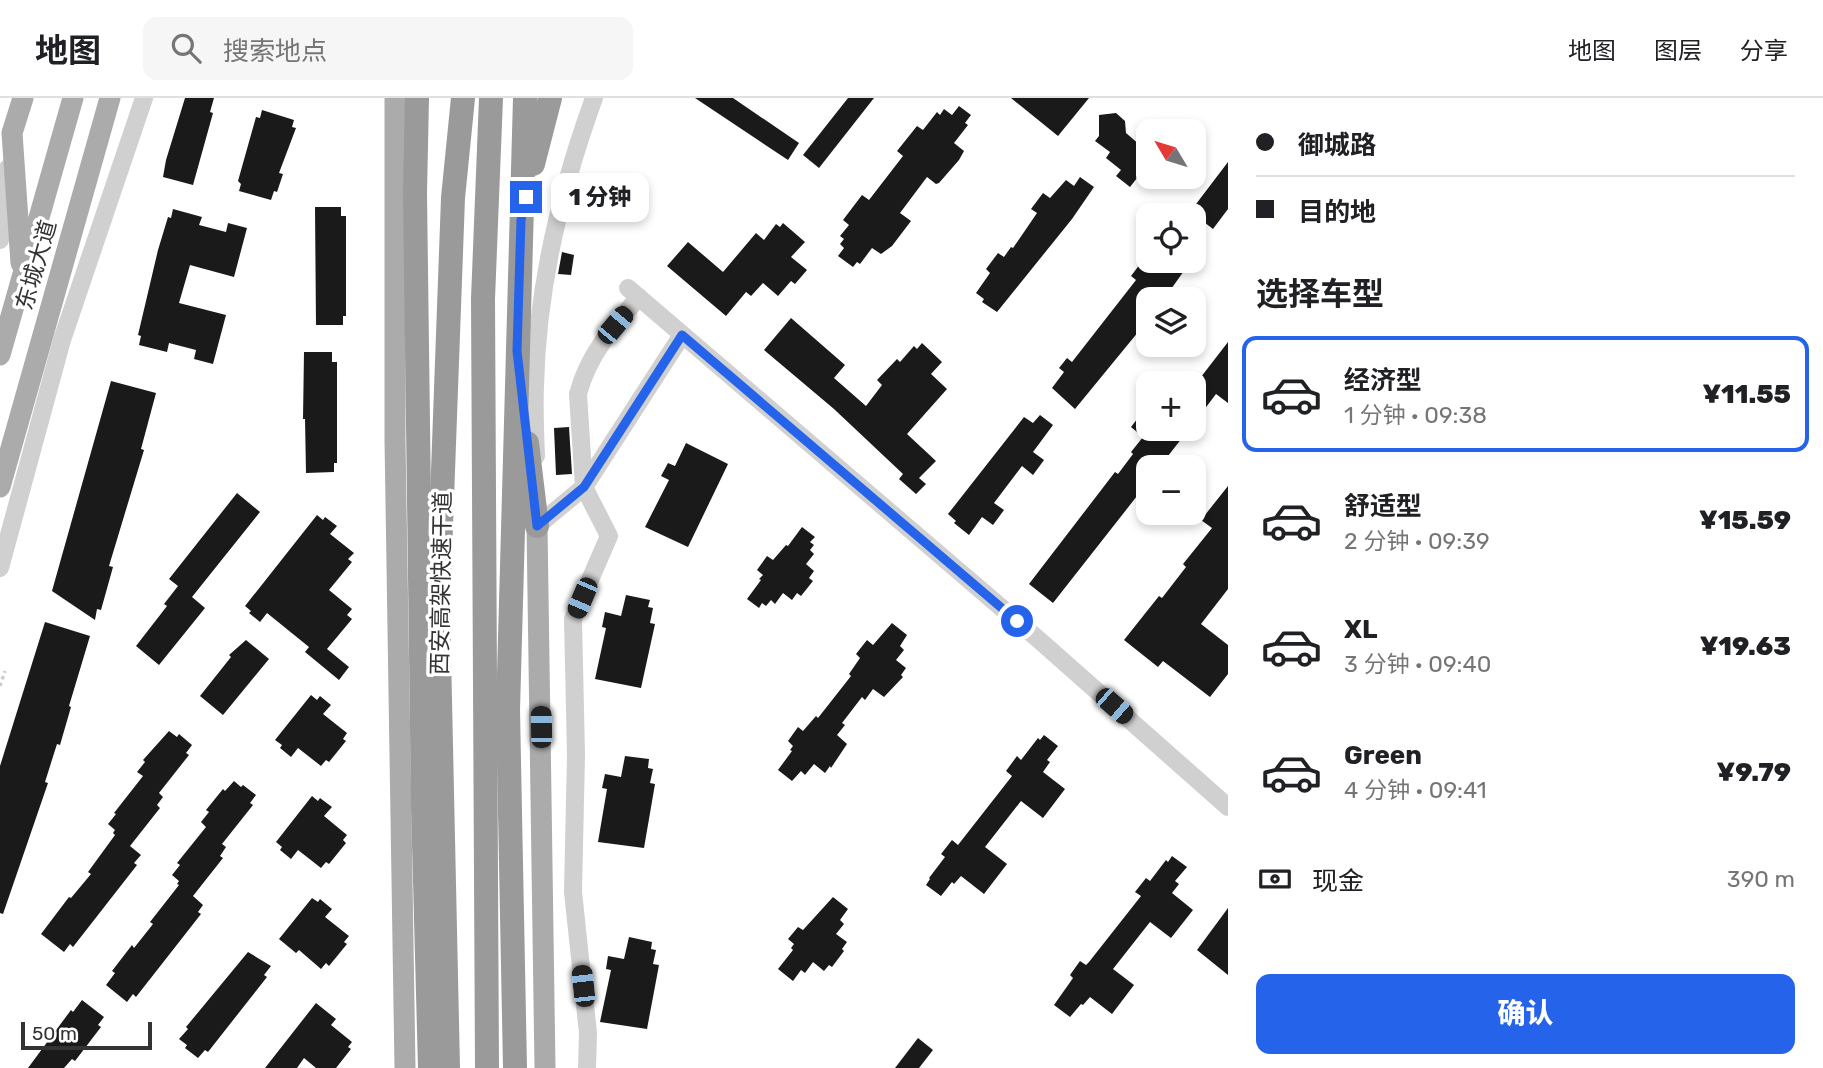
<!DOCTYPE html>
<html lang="zh">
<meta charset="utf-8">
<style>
body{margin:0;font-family:Rubik,"Noto Sans SC",sans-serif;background:#f6f6f6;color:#202124;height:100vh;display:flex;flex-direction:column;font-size:26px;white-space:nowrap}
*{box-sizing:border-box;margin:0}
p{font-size:23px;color:#757577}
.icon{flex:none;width:38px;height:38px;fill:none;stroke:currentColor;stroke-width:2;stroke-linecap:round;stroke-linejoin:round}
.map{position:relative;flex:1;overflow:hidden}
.sheet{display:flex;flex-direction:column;background:#fff;width:595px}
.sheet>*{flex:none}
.banner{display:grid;align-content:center;height:154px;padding:0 28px;background:#fff}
.needle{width:46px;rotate:308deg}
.tools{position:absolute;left:1136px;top:21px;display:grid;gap:14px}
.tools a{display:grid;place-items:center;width:70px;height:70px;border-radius:14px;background:#fff;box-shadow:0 4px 10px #0003;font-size:35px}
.scale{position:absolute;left:21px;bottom:18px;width:131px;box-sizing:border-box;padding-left:7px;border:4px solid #333;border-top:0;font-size:19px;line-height:24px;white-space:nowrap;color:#333;-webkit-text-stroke:5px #fff;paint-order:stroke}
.end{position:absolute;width:32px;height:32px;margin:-16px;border:9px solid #2563eb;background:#fff;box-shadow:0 0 0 4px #fff}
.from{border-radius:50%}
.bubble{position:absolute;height:49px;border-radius:14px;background:#fff;box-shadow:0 4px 10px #0003;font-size:23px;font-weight:800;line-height:49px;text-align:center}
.car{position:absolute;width:21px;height:42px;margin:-21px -10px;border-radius:9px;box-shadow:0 0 5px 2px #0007;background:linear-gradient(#222 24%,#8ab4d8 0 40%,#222 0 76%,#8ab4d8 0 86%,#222 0)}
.banner b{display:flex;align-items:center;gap:24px;height:66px;font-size:26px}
.banner b+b{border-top:2px solid #e0e0e0}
.banner i{width:18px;height:18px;background:#202124}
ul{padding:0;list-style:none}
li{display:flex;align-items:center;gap:21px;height:116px;margin:0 14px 10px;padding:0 14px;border:4px solid transparent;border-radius:14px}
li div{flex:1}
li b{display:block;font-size:26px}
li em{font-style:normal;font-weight:800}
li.on{border-color:#2563eb}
li>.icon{width:63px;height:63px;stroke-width:1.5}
h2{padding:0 28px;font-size:32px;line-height:84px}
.pay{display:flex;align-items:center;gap:18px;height:77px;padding:0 28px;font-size:26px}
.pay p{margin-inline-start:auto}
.cta{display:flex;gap:14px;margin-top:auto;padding:14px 28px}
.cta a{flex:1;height:80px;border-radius:14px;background:#2563eb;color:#fff;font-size:28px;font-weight:800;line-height:80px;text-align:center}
header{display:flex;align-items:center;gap:42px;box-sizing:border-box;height:98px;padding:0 35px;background:#fff;border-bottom:2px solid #e0e0e0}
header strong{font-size:33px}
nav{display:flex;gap:38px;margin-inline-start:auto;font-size:24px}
.search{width:490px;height:63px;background:#f6f6f6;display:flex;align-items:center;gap:18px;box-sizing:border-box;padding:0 24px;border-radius:14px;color:#757577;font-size:26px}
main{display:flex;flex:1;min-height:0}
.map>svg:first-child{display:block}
.building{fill:#1a1a1a}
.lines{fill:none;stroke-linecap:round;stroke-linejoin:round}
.path{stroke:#cdcdcd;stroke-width:3.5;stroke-dasharray:3.5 3.5;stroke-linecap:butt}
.minor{stroke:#d0d0d0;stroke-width:18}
.major{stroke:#ababab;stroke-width:21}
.highway{stroke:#9a9a9a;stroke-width:24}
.route{stroke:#2563eb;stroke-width:9}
.labels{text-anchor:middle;stroke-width:7;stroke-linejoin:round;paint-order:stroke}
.street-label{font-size:23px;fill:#333;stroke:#fff}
</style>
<header>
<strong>地图</strong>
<div class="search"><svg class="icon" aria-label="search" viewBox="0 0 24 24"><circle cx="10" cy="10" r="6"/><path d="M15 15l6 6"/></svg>搜索地点</div>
<nav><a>地图</a><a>图层</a><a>分享</a></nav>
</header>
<main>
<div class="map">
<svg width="1228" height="970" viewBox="0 0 1228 970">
<rect width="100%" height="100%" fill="#fff"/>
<!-- building -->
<g class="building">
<polygon points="185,0 214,0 210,14 213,15 193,87 163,79 166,62"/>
<polygon points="695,0 733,0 799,45 788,62"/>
<polygon points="848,0 874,0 819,70 803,57"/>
<polygon points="1011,0 1089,0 1058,38"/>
<polygon points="959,8 971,17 965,25 968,27 954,45 964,53 959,62 939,85 936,86 927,79 900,115 911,123 892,148 881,156 872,150 860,166 857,164 853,169 838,158 844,150 840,146 844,141 840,138 849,127 843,122 862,97 869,102 903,58 897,53 917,28 923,32 937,14 940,17 944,11 952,17"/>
<polygon points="262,12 294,22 292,29 296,30 279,75 283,76 277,94 274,93 271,102 239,93 241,86 238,83 256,19 260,20"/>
<polygon points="1116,15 1125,23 1126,35 1148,54 1148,66 1130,89 1116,78 1121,72 1106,60 1110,54 1095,43 1099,38 1099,17"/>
<polygon points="1228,64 1228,111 1213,131 1196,118 1199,114 1193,110"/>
<polygon points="1080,79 1094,89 1072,121 997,214 982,204 984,201 976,195 990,175 986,171 998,155 1004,159 1011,149 1013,150 1037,115 1031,111 1043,95 1050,100 1066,82 1074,88"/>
<polygon points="315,109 341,109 341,118 346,118 346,218 343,218 343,227 316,227"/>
<polygon points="173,111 202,119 199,127 226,134 228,125 247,130 234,179 190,167 179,205 226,217 213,266 194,261 196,252 169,245 167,254 139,247 141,238 138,237 158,152 168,119 171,120"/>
<polygon points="783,125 805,144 791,159 807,172 795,186 791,183 778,198 763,185 751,198 746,194 726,218 667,168 688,144 723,174 756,135 764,142 776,126 780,129"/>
<polygon points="562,154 574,157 571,177 558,176"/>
<polygon points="1151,163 1191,163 1164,201 1148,201 1148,222 1075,311 1052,290 1064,274 1059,270 1067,260 1072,264 1136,182 1131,178 1140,166 1145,171"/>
<polygon points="791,220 845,267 834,280 866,308 882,287 877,282 897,261 900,264 914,248 917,251 922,245 942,264 931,276 947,291 907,336 936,363 919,380 926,386 916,396 899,381 903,376 834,311 764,252"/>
<polygon points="1228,244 1228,305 1216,296 1194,325 1194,288"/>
<polygon points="304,254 332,254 332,264 337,264 337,365 334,365 334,374 306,375 305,321 303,321"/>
<polygon points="111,283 156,295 141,351 144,352 109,468 113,469 101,512 97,511 95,522 52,493"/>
<polygon points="1148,307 1148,331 1189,331 1168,358 1182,369 1148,369 1148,384 1053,505 1029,486 1115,374 1118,376 1133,356 1131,354 1143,339 1131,329"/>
<polygon points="1040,317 1053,327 1033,354 1044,362 1033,377 1022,368 994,405 1004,412 993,427 982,419 969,437 954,425 956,423 948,416 1024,319 1033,325"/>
<polygon points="569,329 572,376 556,377 554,330"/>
<polygon points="686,345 728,366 688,449 645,429 669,382 661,378 668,365 675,368"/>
<polygon points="1228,388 1228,491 1201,526 1228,547 1228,576 1210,599 1163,563 1158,569 1124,542 1159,498 1162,500 1186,469 1183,466 1212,430 1201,422"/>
<polygon points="237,395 260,414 192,499 205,510 159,567 136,548 167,508 164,506 178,488 169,481"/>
<polygon points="317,417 323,422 325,419 337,428 330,436 354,455 348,461 352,464 329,492 352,511 347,517 352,521 327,551 349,569 339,582 305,554 309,549 267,515 260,524 249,515 251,513 245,508"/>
<polygon points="802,429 815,439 810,444 814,447 810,452 814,456 806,466 814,473 809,480 813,483 801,498 797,495 792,502 783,495 775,506 771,502 766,508 762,505 759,510 747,501 761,482 759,481 763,477 757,472 767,458 773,462 786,447 788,448"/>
<polygon points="626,497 650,502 648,509 653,510 650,525 655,526 641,590 595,581 606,530 602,529 605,514 621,518"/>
<polygon points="45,524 90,538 69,608 71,609 60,647 57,646 45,684 48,685 3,816 0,815 0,668"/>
<polygon points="892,525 907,537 900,548 904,552 896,562 906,570 901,577 903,579 884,599 873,591 865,602 862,599 842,625 845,627 837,637 847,646 831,670 830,668 825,675 814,666 805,677 801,673 792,683 778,672 792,653 790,652 793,648 788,643 798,629 803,633 816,618 818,620 851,578 849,576 860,560 856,556 867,542 873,547"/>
<polygon points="246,542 269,561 223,617 200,598 231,559 229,557"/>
<polygon points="311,597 317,602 320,598 331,607 323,616 347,635 343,641 346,643 329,664 326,662 321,668 298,650 291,659 280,650 282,647 275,642"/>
<polygon points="169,633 177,639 179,636 192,647 186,655 189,657 159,695 163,699 157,707 160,710 130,748 141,757 134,765 137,767 73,849 70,846 64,854 41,836 69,799 71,800 91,776 88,774 115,737 113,735 115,732 108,726 116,716 114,715 143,678 137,674 145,664 143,662"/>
<polygon points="1044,637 1058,648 1047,662 1050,664 1043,674 1065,691 1043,720 1021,703 985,749 1007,766 984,796 961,778 954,786 952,784 941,798 926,787 930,781 929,780 945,759 941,756 952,742 958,747 1012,678 1006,673 1017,658 1021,662 1038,640 1040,642"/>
<polygon points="625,658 649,661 648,670 653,671 650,685 655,686 644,750 598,744 607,691 602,690 605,676 621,679"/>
<polygon points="234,683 241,689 243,687 256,697 250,705 253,707 222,746 226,749 220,758 223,760 193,798 203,807 198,814 201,816 136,899 133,896 127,904 106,887 115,875 112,873 132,847 134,850 153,826 150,824 179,787 177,786 179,783 172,777 180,767 177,765 206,729 201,724 209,714 206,712 223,691 225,693"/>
<polygon points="312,698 318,703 320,700 332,709 324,718 347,737 343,742 346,745 329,766 326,764 321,770 298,752 291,761 280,752 282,749 276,744"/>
<polygon points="1172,758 1187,769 1175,783 1179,786 1172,795 1193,812 1171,840 1150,824 1113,871 1134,887 1112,916 1090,899 1083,907 1081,906 1070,919 1054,907 1073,880 1070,877 1080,863 1086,867 1089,864 1141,798 1135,794 1146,780 1150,783 1166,762 1168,764"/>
<polygon points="833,799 848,811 840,822 844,826 836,836 847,844 842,851 844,853 832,869 829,867 824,873 813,864 805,875 801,872 793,883 778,871 793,852 791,850 794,846 788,841 798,829 803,832"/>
<polygon points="312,800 318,804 320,801 332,811 325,819 349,838 344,844 347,846 329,868 326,865 321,871 299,852 296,855 279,841"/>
<polygon points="1228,810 1228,877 1197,852"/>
<polygon points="629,839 652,844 651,851 656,852 653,866 659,867 647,931 600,924 611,872 606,871 608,858 624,861"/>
<polygon points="248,854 271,868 264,877 267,879 208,954 205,952 198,960 185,950 187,947 179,941 188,931 186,929"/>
<polygon points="82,902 104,919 98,927 101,929 75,963 72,961 64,970 28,970 71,912 73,914"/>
<polygon points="316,905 336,921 331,927 352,944 348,949 351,951 336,970 316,970 304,960 297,970 265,970"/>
<polygon points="918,940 933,952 919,970 895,970"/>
</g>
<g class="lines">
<!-- path -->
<polyline class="path" points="0,588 5,573"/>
<!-- minor -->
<g class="minor">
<polyline points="0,142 8,70"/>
<polyline points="628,190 1038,541 1228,709"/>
<path d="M536,358C535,335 534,312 535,288C537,191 561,91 594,0"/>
<polyline points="537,428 584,389 682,237"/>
<polyline points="0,470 62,242 144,0"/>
<path d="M587,970L588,935L573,794L576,657L573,521L609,438L584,389L578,296C588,257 613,229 639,199"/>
</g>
<!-- major -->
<g class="major">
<polyline points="395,0 395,342 405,970"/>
<polyline points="21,165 12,35 23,0"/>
<polyline points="0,257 73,0"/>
<polyline points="0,389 110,0"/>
<polyline points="537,428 545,970"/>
</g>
<!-- highway -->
<g class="highway">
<polyline points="417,0 415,95 423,708 430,970"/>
<polyline points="533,66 550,0"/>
<polyline points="527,345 537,428"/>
<polyline points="448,970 438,510 453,100 463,0"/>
<polyline points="487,970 483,201 491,0"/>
<polyline points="515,970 508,612 525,0"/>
</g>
</g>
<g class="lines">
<!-- route -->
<polyline class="route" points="526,99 521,122 517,253 537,428 584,389 682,237 1017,523"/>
</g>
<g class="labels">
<!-- street labels -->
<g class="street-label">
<text transform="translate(36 167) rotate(-74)" y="8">东城大道</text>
<text transform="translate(441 485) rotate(-89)" y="8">西安高架快速干道</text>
</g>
</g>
</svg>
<div class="tools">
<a><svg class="needle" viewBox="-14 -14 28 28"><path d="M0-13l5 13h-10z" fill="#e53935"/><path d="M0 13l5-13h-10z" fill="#757577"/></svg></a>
<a><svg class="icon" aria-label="locate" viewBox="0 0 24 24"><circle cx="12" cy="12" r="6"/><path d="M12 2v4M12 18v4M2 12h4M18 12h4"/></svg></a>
<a><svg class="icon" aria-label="layers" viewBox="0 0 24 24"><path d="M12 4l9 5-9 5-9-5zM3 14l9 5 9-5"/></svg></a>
<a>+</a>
<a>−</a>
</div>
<div class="scale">50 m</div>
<i class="end from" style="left:1017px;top:523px"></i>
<i class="end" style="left:526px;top:99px"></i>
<div class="bubble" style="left:551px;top:75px;width:98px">1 分钟</div>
<i class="car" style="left:615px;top:227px;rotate:40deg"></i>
<i class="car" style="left:582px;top:500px;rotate:203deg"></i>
<i class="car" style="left:1114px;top:608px;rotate:131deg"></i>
<i class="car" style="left:541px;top:629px;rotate:359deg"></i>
<i class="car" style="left:583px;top:888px;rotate:354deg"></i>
</div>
<section class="sheet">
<div class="banner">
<b><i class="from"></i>御城路</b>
<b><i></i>目的地</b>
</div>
<h2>选择车型</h2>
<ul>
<li class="on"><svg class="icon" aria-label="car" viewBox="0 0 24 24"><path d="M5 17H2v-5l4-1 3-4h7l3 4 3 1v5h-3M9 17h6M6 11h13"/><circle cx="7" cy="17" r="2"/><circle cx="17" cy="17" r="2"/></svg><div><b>经济型</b><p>1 分钟 · 09:38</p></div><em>¥11.55</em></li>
<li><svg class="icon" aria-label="car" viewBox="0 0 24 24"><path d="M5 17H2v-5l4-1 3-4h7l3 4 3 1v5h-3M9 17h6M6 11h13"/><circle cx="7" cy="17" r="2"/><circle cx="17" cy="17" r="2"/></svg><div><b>舒适型</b><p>2 分钟 · 09:39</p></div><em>¥15.59</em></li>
<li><svg class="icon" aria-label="car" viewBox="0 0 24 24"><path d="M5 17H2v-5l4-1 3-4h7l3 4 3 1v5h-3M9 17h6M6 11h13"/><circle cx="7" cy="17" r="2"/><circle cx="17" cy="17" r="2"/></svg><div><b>XL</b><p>3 分钟 · 09:40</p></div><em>¥19.63</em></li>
<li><svg class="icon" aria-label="car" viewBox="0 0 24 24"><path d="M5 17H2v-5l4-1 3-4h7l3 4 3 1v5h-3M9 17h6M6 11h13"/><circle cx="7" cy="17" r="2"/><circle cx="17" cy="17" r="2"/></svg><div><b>Green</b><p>4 分钟 · 09:41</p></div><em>¥9.79</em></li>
</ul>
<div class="pay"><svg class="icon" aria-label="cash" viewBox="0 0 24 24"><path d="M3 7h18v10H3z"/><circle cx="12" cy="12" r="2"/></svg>现金<p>390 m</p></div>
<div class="cta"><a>确认</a></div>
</section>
</main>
